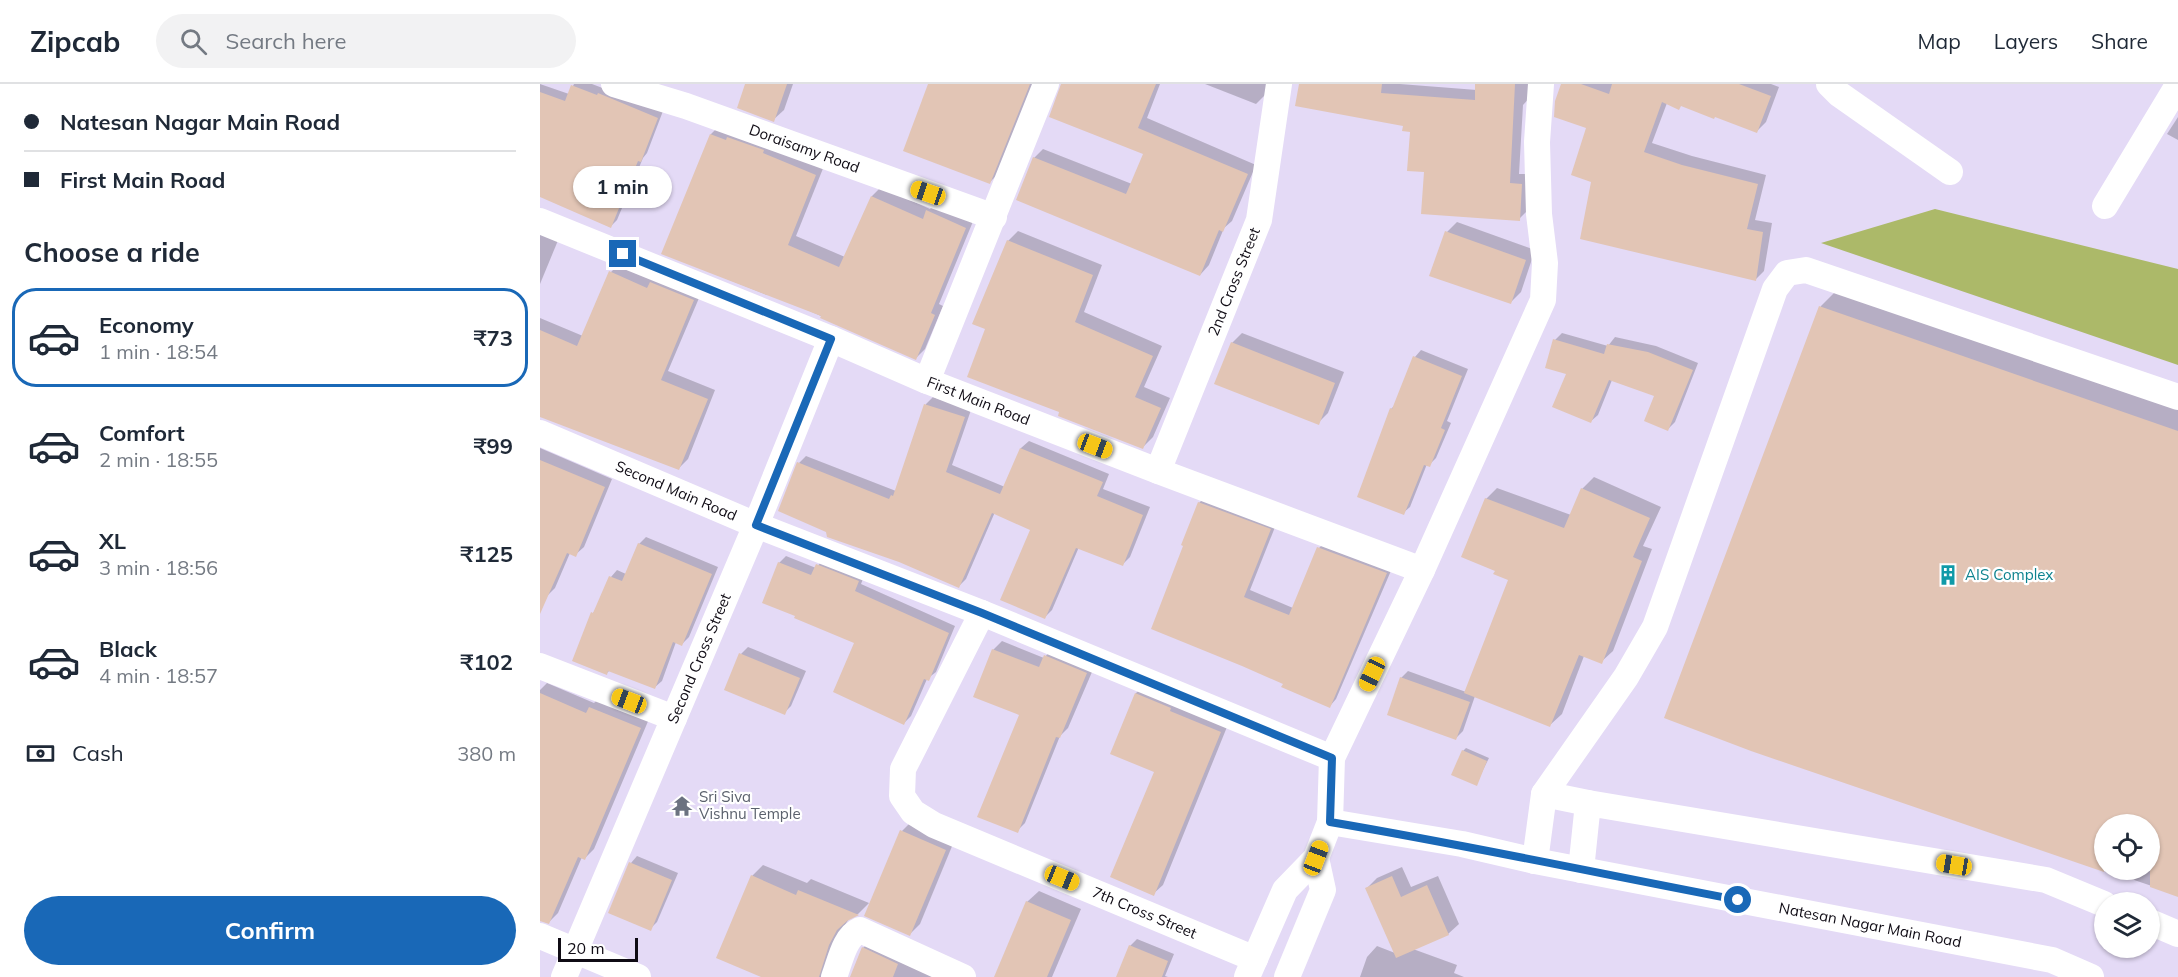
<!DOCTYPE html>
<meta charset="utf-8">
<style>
body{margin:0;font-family:Mulish,sans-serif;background:#f2f2f3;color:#1f2937;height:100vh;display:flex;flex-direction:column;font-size:22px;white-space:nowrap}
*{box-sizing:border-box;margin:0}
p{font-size:20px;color:#747a83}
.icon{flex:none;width:33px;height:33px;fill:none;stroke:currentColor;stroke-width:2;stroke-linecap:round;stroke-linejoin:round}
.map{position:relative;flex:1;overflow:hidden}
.panel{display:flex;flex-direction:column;background:#fff;width:540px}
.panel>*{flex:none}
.top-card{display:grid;align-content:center;height:132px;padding:0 24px;background:#fff}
.buttons{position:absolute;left:1554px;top:730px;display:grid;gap:12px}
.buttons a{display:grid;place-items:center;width:66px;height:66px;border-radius:50%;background:#fff;box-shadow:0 2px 4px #0004;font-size:30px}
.scale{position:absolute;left:18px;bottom:15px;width:80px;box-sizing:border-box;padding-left:6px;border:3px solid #0f0b14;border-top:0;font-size:16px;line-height:21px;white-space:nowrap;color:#0f0b14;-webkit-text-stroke:4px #fff;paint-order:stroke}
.end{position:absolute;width:27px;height:27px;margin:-14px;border:8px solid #1968b7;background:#fff;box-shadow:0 0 0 3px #fff}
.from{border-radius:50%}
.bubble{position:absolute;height:42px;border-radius:21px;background:#fff;box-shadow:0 2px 4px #0004;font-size:20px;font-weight:700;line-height:42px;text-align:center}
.car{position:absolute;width:18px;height:36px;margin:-18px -9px;border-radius:8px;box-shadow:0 0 4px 2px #0007;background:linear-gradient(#f5c518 24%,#345 0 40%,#f5c518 0 76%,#345 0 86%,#f5c518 0)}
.top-card b{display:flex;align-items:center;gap:21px;height:57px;font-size:22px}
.top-card b+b{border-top:2px solid #e0e1e3}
.top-card i{width:15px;height:15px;background:#1f2937}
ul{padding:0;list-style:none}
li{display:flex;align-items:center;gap:18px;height:99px;margin:0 12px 9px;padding:0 12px;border:3px solid transparent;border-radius:24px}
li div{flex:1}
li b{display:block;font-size:22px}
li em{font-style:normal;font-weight:700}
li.on{border-color:#1968b7}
li>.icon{width:54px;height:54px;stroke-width:1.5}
h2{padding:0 24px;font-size:27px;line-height:72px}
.pay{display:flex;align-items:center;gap:15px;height:66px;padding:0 24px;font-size:22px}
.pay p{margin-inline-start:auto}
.button{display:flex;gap:12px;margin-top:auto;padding:12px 24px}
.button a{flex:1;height:69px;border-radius:36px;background:#1968b7;color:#fff;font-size:24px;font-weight:700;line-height:69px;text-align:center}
header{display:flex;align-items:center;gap:36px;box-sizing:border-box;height:84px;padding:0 30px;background:#fff;border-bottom:2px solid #e0e1e3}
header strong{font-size:28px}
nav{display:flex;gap:33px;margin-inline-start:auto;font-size:21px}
.search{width:420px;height:54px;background:#f2f2f3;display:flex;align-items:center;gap:15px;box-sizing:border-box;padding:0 21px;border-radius:33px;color:#747a83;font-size:22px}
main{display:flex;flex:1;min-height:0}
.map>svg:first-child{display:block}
.green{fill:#acb969}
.shadow{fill:#0003;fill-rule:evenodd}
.building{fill:#e2c5b5}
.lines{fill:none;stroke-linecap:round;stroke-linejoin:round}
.street{stroke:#fff;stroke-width:26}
.route{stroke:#1968b7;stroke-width:8}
.labels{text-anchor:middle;stroke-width:4.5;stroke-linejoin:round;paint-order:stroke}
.street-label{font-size:15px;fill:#0f0b14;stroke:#fff}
.culture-label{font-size:15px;fill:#0d838f;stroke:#fff;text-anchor:start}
.worship-label{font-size:15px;fill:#5b616d;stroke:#fff;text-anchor:start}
</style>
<header>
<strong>Zipcab</strong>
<div class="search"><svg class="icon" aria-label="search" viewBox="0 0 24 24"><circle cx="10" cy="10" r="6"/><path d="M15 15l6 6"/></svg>Search here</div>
<nav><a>Map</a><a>Layers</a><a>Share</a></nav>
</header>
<main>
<section class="panel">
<div class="top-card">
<b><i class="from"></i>Natesan Nagar Main Road</b>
<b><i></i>First Main Road</b>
</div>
<h2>Choose a ride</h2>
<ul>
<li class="on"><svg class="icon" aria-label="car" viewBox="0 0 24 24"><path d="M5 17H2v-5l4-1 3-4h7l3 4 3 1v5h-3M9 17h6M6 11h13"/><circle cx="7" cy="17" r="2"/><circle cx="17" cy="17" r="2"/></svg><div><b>Economy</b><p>1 min · 18:54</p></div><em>₹73</em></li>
<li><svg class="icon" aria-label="car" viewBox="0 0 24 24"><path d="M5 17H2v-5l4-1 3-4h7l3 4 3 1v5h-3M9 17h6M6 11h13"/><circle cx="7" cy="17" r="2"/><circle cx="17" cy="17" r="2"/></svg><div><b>Comfort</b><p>2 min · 18:55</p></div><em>₹99</em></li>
<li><svg class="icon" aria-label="car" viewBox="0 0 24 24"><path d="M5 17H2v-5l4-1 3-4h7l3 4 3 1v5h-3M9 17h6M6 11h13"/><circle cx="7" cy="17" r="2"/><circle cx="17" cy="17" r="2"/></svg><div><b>XL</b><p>3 min · 18:56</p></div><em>₹125</em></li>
<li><svg class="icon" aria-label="car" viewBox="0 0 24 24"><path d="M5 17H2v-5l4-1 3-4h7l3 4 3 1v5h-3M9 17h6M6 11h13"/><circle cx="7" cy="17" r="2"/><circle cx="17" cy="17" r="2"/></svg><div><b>Black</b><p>4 min · 18:57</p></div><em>₹102</em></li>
</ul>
<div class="pay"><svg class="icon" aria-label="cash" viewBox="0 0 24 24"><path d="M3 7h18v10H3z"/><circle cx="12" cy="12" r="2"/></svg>Cash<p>380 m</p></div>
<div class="button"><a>Confirm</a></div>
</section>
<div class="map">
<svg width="1638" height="893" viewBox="0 0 1638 893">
<rect width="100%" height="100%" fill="#e4daf6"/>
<!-- green -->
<polygon class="green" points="1395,125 1638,185 1638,281 1281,159"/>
<!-- shadow -->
<g class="shadow">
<polygon points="0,0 29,10 34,0 52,0 123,27 107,69 103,74 77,136 70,143 0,111"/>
<polygon points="207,0 253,0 244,26 233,36"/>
<polygon points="389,0 494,0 458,90 449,99"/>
<polygon points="522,0 620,0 607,34 716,81 692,137 684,144 669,181 660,191 494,74 503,65 592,100 605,69"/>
<polygon points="665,0 729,0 725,11 716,20"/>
<polygon points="761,0 860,0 937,6 937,0 992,0 992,11 983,21 979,90 991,90 989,125 979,135 885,86 871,46 864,41"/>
<polygon points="1022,0 1231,0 1239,3 1226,38 1217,47 1142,20 1127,19 1112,59 1152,72 1226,91 1215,136 1232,139 1224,187 1215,196 1053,97 1048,43"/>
<polygon points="1638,33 1638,56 1627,50"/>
<polygon points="180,41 284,82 256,152 305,173 332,112 341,103 390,125 397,118 434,135 399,220 403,222 385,265 376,274 229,209 227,211 123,169 171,50"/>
<polygon points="917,138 995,166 981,208 970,219 907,148"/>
<polygon points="0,147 19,154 0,200"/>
<polygon points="478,147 562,181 544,228 622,262 604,303 630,314 613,353 603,363 447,245 468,157"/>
<polygon points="80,179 162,207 128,287 175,306 148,375 139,384 0,328 0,234 43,252 71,188"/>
<path d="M1299,204L1638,323V811L1211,665L1126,633L1281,222ZM1564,741H1610V786H1564Z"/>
<polygon points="702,249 804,288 788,329 778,339 692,259"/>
<polygon points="1022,249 1068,262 1075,253 1116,262 1158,279 1135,338 1128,345 1116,311 1072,296 1058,331 1051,337 1015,256"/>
<polygon points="881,266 928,285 907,337 911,339 896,374 889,381 887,380 870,423 863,429 819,412 851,325 856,320 875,273"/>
<polygon points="393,313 431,326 412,381 465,403 481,364 489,357 569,390 563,405 610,423 590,473 582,481 539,463 512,526 504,534 492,445 455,428 426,495 419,502 259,379 266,372 356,407 386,320"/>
<polygon points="0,364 72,395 44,463 35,471 30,469 15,504 7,512 0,509"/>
<polygon points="1054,393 1121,423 1103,462 1112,465 1073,567 1061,578 1044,572 1022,630 1010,641 935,612 923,647 916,654 861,594 868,587 926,608 970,495 956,486 946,415 957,404 1031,431 1042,405"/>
<polygon points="666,412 737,438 710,506 753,524 779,464 786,457 853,482 796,615 790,622 745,600 659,419"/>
<polygon points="106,453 178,483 149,553 142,560 136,558 122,597 115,603 70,586 66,590 53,529 57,525 71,493 77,486 86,490 99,460"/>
<polygon points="246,472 276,484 284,474 325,490 321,500 415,542 396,588 387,595 371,632 364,639 316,558 239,479"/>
<polygon points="462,557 504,574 513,564 555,581 528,644 520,652 485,739 477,747 481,630 453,566"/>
<polygon points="208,563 266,587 251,622 244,629 201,570"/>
<polygon points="7,599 54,619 59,614 109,635 54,765 45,774 42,773 18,829 9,838 0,836 0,606"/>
<polygon points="606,600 689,638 623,801 613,810 616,687 572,670 596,609"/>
<polygon points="926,664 949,674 936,700 923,667"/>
<polygon points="372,737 415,755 380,840 370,850 362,747"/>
<polygon points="97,772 138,789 117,838 110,845 70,828 91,779"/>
<polygon points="223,781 267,799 271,795 329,819 318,830 309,835 300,848 296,893 224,893 212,792"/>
<polygon points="862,783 871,803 898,792 919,840 908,850 873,865 917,881 914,889 924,893 820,893 827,873 837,862 855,869 827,804 837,794"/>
<polygon points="499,807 541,825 512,893 456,893 487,818"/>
<polygon points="334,853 422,893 311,893 323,864"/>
<polygon points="597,855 634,870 625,892 628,893 577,893 590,862"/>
</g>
<!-- building -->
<g class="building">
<polygon points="205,0 247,0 234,38 197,24"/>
<polygon points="388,0 490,0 450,100 363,67"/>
<polygon points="521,0 616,0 598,44 708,90 683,148 679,146 660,192 476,116 493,73 586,110 603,70 509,33"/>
<polygon points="759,0 842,0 841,9 935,16 935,0 975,0 970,99 982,100 980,137 881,130 884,88 867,87 870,48 862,47 863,42 755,22"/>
<polygon points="1021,0 1041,0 1069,10 1072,0 1199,0 1231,12 1217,49 1175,33 1174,35 1141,22 1139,26 1122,18 1104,68 1142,81 1218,100 1207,145 1223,148 1216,197 1040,155 1051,98 1031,91 1046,44 1014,33 1015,17"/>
<polygon points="31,1 57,11 58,9 118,34 101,78 98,77 71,144 0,113 0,8 25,17"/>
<polygon points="170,50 186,56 187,53 224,66 223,69 276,91 248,161 299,183 331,112 383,135 386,126 426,144 391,229 395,231 376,276 280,234 281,232 121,170"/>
<polygon points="905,147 986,176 971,220 889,192"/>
<polygon points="467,156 553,191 535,238 613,272 595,313 621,324 603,365 518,332 519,328 427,293 445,245 432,240"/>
<polygon points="69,187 107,204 110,198 154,216 121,296 168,315 139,386 0,333 0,246 37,262"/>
<polygon points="1279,222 1638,347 1638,813 1610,803 1610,741 1564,741 1564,788 1211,667 1124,634"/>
<polygon points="1013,255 1064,270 1067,260 1108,268 1153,286 1128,347 1104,337 1114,312 1069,296 1051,339 1012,323 1026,290 1005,284"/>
<polygon points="691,258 795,299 779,341 674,300"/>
<polygon points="873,272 922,292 901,344 905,346 890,383 884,381 864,431 817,413 850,324 852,325"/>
<polygon points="384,320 425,333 406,388 460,410 480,364 563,398 557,412 603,431 583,482 536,464 505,535 460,516 490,446 452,429 419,504 359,478 287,453 286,448 238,427 257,378 349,415 351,411 353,412"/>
<polygon points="0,376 65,403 36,473 27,469 0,530"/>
<polygon points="1041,404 1110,434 1093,473 1102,477 1062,580 1039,571 1010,643 924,609 968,496 953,490 955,487 921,473 945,414 1024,444"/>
<polygon points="658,418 731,445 704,513 749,531 777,463 847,489 790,624 741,603 743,600 702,582 611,545 643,462 641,461"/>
<polygon points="98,459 172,490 142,562 133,558 115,605 68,587 67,591 32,577 51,528 53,529 69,492 82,497"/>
<polygon points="238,478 271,491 276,480 319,497 315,507 409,549 389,597 384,595 364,641 293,608 314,559 254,534 255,532 222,519"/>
<polygon points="452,565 499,583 504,571 547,589 520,654 516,653 478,749 437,733 479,631 433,613"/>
<polygon points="199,569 260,594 245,631 184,606"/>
<polygon points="860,593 930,618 916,656 847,631"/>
<polygon points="0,609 46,629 49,623 101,644 45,776 38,773 9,840 0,837"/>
<polygon points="595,609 631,624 630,627 681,648 614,812 570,793 614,688 570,670"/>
<polygon points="922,666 947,677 937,702 911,691"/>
<polygon points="360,746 406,766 370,852 324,832"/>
<polygon points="89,778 132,796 111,847 68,829"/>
<polygon points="211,791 256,811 258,806 319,831 307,837 297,846 289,861 279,893 221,893 176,874"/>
<polygon points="852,792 861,813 887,801 909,851 856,874 825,804"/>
<polygon points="486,817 531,836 507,893 454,893"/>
<polygon points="589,861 628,877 622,893 576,893"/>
<polygon points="322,863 358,880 353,893 310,893"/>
</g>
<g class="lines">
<!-- street -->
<g class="street">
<path id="s1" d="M74,0L146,22L454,133"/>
<polyline points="1289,0 1299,10 1410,88"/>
<polyline points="1565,122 1638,1"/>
<path id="s2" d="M0,137L291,255L387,297L618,387L882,486"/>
<polyline points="387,297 506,0"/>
<path id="s3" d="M0,349L216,441L442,529L792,674"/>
<path id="s4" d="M618,387L719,136L739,0"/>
<path id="s5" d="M442,529L363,685L362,712L373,728L394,741L715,875"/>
<polyline points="0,582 134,634"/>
<polyline points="1004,710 1048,719"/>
<path id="s6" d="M790,738L922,760L995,777L1512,876L1551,893"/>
<polyline points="995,777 1004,710 1086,593 1115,543 1235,205 1247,189 1266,186 1638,313"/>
<polyline points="1041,786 1048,719 1506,796 1564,820"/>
<polyline points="1610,838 1638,850"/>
<polyline points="0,852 98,893"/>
<path id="s7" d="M24,893L216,441L291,255"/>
<path d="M294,893C300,878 304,853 320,846L423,893"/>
<polyline points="707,893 745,806 776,774 790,738 792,674 882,486 1003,216 1005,179 999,130 997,58 1001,0"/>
<polyline points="747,893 783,806 776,774"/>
</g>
</g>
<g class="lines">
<!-- route -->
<path class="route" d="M83,170L291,255L216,441L442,529L792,674L790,738C926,761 1062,790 1198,816"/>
</g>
<!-- icons -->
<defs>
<g id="building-bare" transform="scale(1.62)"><path d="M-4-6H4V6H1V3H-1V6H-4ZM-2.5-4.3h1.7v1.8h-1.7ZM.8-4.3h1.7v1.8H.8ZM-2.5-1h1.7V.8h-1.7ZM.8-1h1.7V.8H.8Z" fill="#0f9aa8" stroke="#fff" stroke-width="2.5" paint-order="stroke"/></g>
<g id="temple-bare" transform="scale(1.62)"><path d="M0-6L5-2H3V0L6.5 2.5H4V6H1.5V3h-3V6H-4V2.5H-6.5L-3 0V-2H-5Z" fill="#6b7280" stroke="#fff" stroke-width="2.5" paint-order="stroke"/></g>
</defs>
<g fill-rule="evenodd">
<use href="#building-bare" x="1408" y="491"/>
<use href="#temple-bare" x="142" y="722"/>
</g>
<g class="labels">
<!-- street labels -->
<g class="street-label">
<text dy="5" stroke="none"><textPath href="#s1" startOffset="201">Doraisamy Road</textPath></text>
<text dy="5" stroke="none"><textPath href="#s4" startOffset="204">2nd Cross Street</textPath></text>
<text dy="5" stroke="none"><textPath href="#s2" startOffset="474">First Main Road</textPath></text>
<text dy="5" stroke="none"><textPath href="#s3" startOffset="148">Second Main Road</textPath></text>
<text dy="5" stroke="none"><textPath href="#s7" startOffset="346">Second Cross Street</textPath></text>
<text dy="5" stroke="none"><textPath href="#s5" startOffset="474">7th Cross Street</textPath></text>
<text dy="5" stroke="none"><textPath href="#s6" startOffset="550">Natesan Nagar Main Road</textPath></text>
</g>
<!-- culture labels -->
<g class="culture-label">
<text x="1425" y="496">AIS Complex</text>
</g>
<!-- worship labels -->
<g class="worship-label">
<text x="159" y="718">Sri Siva<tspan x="159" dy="17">Vishnu Temple</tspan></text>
</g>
</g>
</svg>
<div class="buttons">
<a><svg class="icon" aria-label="locate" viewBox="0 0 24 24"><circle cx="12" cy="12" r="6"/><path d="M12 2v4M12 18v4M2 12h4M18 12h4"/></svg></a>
<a><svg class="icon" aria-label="layers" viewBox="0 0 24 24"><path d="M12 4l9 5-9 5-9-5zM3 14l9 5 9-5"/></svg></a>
</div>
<div class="scale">20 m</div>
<i class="end from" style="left:1198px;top:816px"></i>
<i class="end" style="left:83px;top:170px"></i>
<div class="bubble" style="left:33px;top:82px;width:99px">1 min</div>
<i class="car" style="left:388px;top:109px;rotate:289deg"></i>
<i class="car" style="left:555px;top:362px;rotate:111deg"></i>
<i class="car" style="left:832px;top:590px;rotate:205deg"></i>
<i class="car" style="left:89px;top:617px;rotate:291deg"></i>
<i class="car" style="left:776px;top:774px;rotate:21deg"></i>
<i class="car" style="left:1414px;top:781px;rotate:280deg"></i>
<i class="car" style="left:522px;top:794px;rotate:112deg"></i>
</div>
</main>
